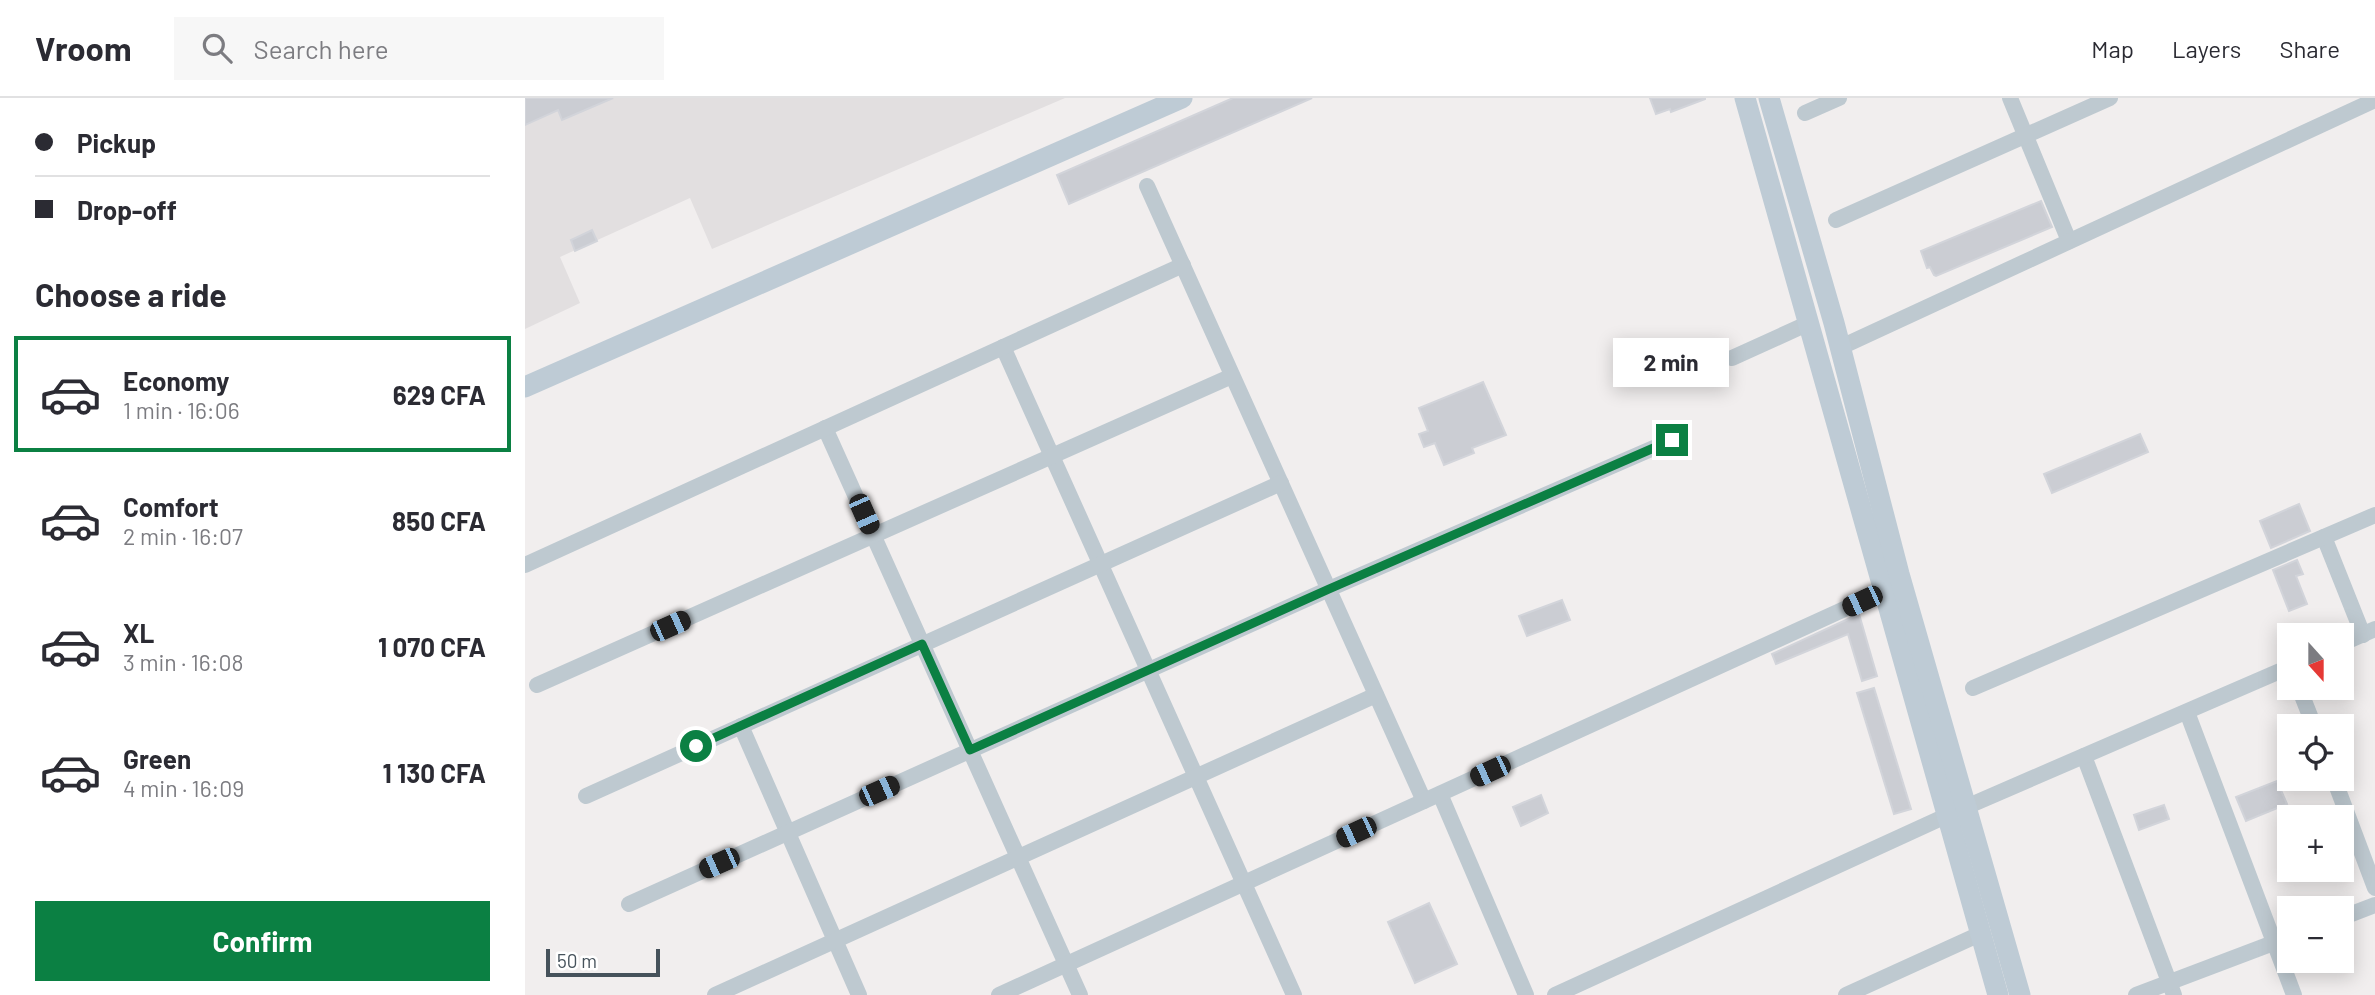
<!DOCTYPE html>
<meta charset="utf-8">
<style>
body{margin:0;font-family:Barlow,sans-serif;background:#f7f7f7;color:#2b2b33;height:100vh;display:flex;flex-direction:column;font-size:26px;white-space:nowrap}
*{box-sizing:border-box;margin:0}
p{font-size:23px;color:#7c7c81}
.icon{flex:none;width:38px;height:38px;fill:none;stroke:currentColor;stroke-width:2;stroke-linecap:round;stroke-linejoin:round}
.map{position:relative;flex:1;overflow:hidden}
.details{display:flex;flex-direction:column;background:#fff;width:525px}
.details>*{flex:none}
.top-card{display:grid;align-content:center;height:154px;padding:0 35px;background:#fff}
.needle{width:46px;rotate:159deg}
.controls{position:absolute;left:1752px;top:525px;display:grid;gap:14px}
.controls a{display:grid;place-items:center;width:77px;height:77px;border-radius:0px;background:#fff;box-shadow:0 4px 18px #0003;font-size:35px}
.scale{position:absolute;left:21px;bottom:18px;width:114px;box-sizing:border-box;padding-left:7px;border:4px solid #46525b;border-top:0;font-size:19px;line-height:24px;white-space:nowrap;color:#46525b;-webkit-text-stroke:5px #fff;paint-order:stroke}
.end{position:absolute;width:32px;height:32px;margin:-16px;border:9px solid #0b8043;background:#fff;box-shadow:0 0 0 4px #fff}
.from{border-radius:50%}
.bubble{position:absolute;height:49px;border-radius:0px;background:#fff;box-shadow:0 4px 18px #0003;font-size:23px;font-weight:700;line-height:49px;text-align:center}
.car{position:absolute;width:21px;height:42px;margin:-21px -10px;border-radius:9px;box-shadow:0 0 5px 2px #0007;background:linear-gradient(#222 24%,#8ab4d8 0 40%,#222 0 76%,#8ab4d8 0 86%,#222 0)}
.top-card b{display:flex;align-items:center;gap:24px;height:66px;font-size:26px}
.top-card b+b{border-top:2px solid #e1e1e2}
.top-card i{width:18px;height:18px;background:#2b2b33}
ul{padding:0;list-style:none}
li{display:flex;align-items:center;gap:21px;height:116px;margin:0 14px 10px;padding:0 21px;border:4px solid transparent;border-radius:0px}
li div{flex:1}
li b{display:block;font-size:26px}
li em{font-style:normal;font-weight:700}
li.selected{border-color:#0b8043}
li>.icon{width:63px;height:63px;stroke-width:1.5}
h2{padding:0 35px;font-size:32px;line-height:84px}
.button{display:flex;gap:14px;margin-top:auto;padding:14px 35px}
.button a{flex:1;height:80px;border-radius:0px;background:#0b8043;color:#fff;font-size:28px;font-weight:700;line-height:80px;text-align:center}
header{display:flex;align-items:center;gap:42px;box-sizing:border-box;height:98px;padding:0 35px;background:#fff;border-bottom:2px solid #e1e1e2}
header strong{font-size:33px}
nav{display:flex;gap:38px;margin-inline-start:auto;font-size:24px}
.search{width:490px;height:63px;background:#f7f7f7;display:flex;align-items:center;gap:18px;box-sizing:border-box;padding:0 24px;border-radius:0px;color:#7c7c81;font-size:26px}
main{display:flex;flex:1;min-height:0}
.map>svg:first-child{display:block}
.education{fill:#e2dfe0}
.building{fill:#cbcdd3;stroke:#d2d4da;stroke-width:2}
.lines{fill:none;stroke-linecap:round;stroke-linejoin:round}
.street{stroke:#bec9d0;stroke-width:16}
.secondary{stroke:#becbd5;stroke-width:21}
.route{stroke:#0b8043;stroke-width:9}
</style>
<header>
<strong>Vroom</strong>
<div class="search"><svg class="icon" aria-label="search" viewBox="0 0 24 24"><circle cx="10" cy="10" r="6"/><path d="M15 15l6 6"/></svg>Search here</div>
<nav><a>Map</a><a>Layers</a><a>Share</a></nav>
</header>
<main>
<section class="details">
<div class="top-card">
<b><i class="from"></i>Pickup</b>
<b><i></i>Drop-off</b>
</div>
<h2>Choose a ride</h2>
<ul>
<li class="selected"><svg class="icon" aria-label="car" viewBox="0 0 24 24"><path d="M5 17H2v-5l4-1 3-4h7l3 4 3 1v5h-3M9 17h6M6 11h13"/><circle cx="7" cy="17" r="2"/><circle cx="17" cy="17" r="2"/></svg><div><b>Economy</b><p>1 min · 16:06</p></div><em>629 CFA</em></li>
<li><svg class="icon" aria-label="car" viewBox="0 0 24 24"><path d="M5 17H2v-5l4-1 3-4h7l3 4 3 1v5h-3M9 17h6M6 11h13"/><circle cx="7" cy="17" r="2"/><circle cx="17" cy="17" r="2"/></svg><div><b>Comfort</b><p>2 min · 16:07</p></div><em>850 CFA</em></li>
<li><svg class="icon" aria-label="car" viewBox="0 0 24 24"><path d="M5 17H2v-5l4-1 3-4h7l3 4 3 1v5h-3M9 17h6M6 11h13"/><circle cx="7" cy="17" r="2"/><circle cx="17" cy="17" r="2"/></svg><div><b>XL</b><p>3 min · 16:08</p></div><em>1 070 CFA</em></li>
<li><svg class="icon" aria-label="car" viewBox="0 0 24 24"><path d="M5 17H2v-5l4-1 3-4h7l3 4 3 1v5h-3M9 17h6M6 11h13"/><circle cx="7" cy="17" r="2"/><circle cx="17" cy="17" r="2"/></svg><div><b>Green</b><p>4 min · 16:09</p></div><em>1 130 CFA</em></li>
</ul>
<div class="button"><a>Confirm</a></div>
</section>
<div class="map">
<svg width="1850" height="897" viewBox="0 0 1850 897">
<rect width="100%" height="100%" fill="#f1eeee"/>
<!-- education -->
<polygon class="education" points="0,0 540,0 187,151 165,100 35,159 55,205 0,231"/>
<!-- building -->
<g class="building">
<polygon points="0,0 88,0 37,22 33,12 0,27"/>
<polygon points="708,0 787,0 544,106 532,77"/>
<polygon points="1125,0 1180,0 1180,1 1146,14 1145,11 1131,16"/>
<polygon points="1516,103 1527,129 1411,178 1409,177 1405,169 1402,170 1396,153"/>
<polygon points="67,132 72,143 50,153 46,142"/>
<polygon points="958,284 981,337 947,350 949,355 919,367 910,345 899,349 894,336 903,333 894,310"/>
<polygon points="1615,336 1623,354 1527,395 1519,376"/>
<polygon points="1774,406 1785,433 1746,450 1735,423"/>
<polygon points="1772,462 1778,476 1771,478 1782,506 1764,513 1748,472"/>
<polygon points="1037,502 1045,522 1002,538 994,518"/>
<polygon points="1334,516 1352,578 1337,583 1323,536 1251,566 1247,556"/>
<polygon points="1349,590 1386,711 1369,716 1332,595"/>
<polygon points="1752,683 1762,706 1721,723 1711,699"/>
<polygon points="1016,697 1023,715 996,728 988,709"/>
<polygon points="1639,707 1644,721 1614,732 1609,717"/>
<polygon points="904,805 932,866 890,885 863,824"/>
</g>
<g class="lines">
<!-- street -->
<g class="street">
<polyline points="1485,0 1544,143"/>
<polyline points="1280,15 1314,0"/>
<polyline points="622,88 899,703"/>
<polyline points="1311,122 1585,0"/>
<polyline points="478,249 769,897"/>
<polyline points="1316,249 1850,2"/>
<polyline points="1207,260 1284,225"/>
<polyline points="300,330 555,897"/>
<polyline points="1799,439 1838,537"/>
<polyline points="0,467 658,167"/>
<polyline points="1816,546 1850,531"/>
<polyline points="12,587 707,278"/>
<polyline points="1448,590 1850,417"/>
<polyline points="1774,590 1789,628"/>
<polyline points="1662,614 1769,897"/>
<polyline points="216,628 334,897"/>
<polyline points="1559,658 1649,897"/>
<polyline points="1809,681 1850,790"/>
<polyline points="915,696 1001,897"/>
<polyline points="61,698 756,385"/>
<polyline points="1441,709 1764,569"/>
<polyline points="104,806 804,491 1147,342"/>
<polyline points="1816,820 1850,807"/>
<polyline points="190,897 851,597"/>
<polyline points="474,897 1337,503"/>
<polyline points="1030,897 1423,717"/>
<polyline points="1321,897 1455,836"/>
<polyline points="1611,897 1764,839"/>
</g>
<!-- secondary -->
<g class="secondary">
<polyline points="1220,0 1473,897"/>
<polyline points="1244,0 1309,225 1374,476 1495,897"/>
<polyline points="0,289 657,0"/>
</g>
</g>
<g class="lines">
<!-- route -->
<polyline class="route" points="171,648 397,546 445,652 804,491 1147,342"/>
</g>
</svg>
<div class="controls">
<a><svg class="needle" viewBox="-14 -14 28 28"><path d="M0-13l5 13h-10z" fill="#e53935"/><path d="M0 13l5-13h-10z" fill="#7c7c81"/></svg></a>
<a><svg class="icon" aria-label="locate" viewBox="0 0 24 24"><circle cx="12" cy="12" r="6"/><path d="M12 2v4M12 18v4M2 12h4M18 12h4"/></svg></a>
<a>+</a>
<a>−</a>
</div>
<div class="scale">50 m</div>
<i class="end from" style="left:171px;top:648px"></i>
<i class="end" style="left:1147px;top:342px"></i>
<div class="bubble" style="left:1088px;top:240px;width:116px">2 min</div>
<i class="car" style="left:339px;top:416px;rotate:156deg"></i>
<i class="car" style="left:1337px;top:503px;rotate:245deg"></i>
<i class="car" style="left:145px;top:528px;rotate:66deg"></i>
<i class="car" style="left:965px;top:673px;rotate:245deg"></i>
<i class="car" style="left:354px;top:693px;rotate:66deg"></i>
<i class="car" style="left:831px;top:734px;rotate:245deg"></i>
<i class="car" style="left:194px;top:765px;rotate:246deg"></i>
</div>
</main>
